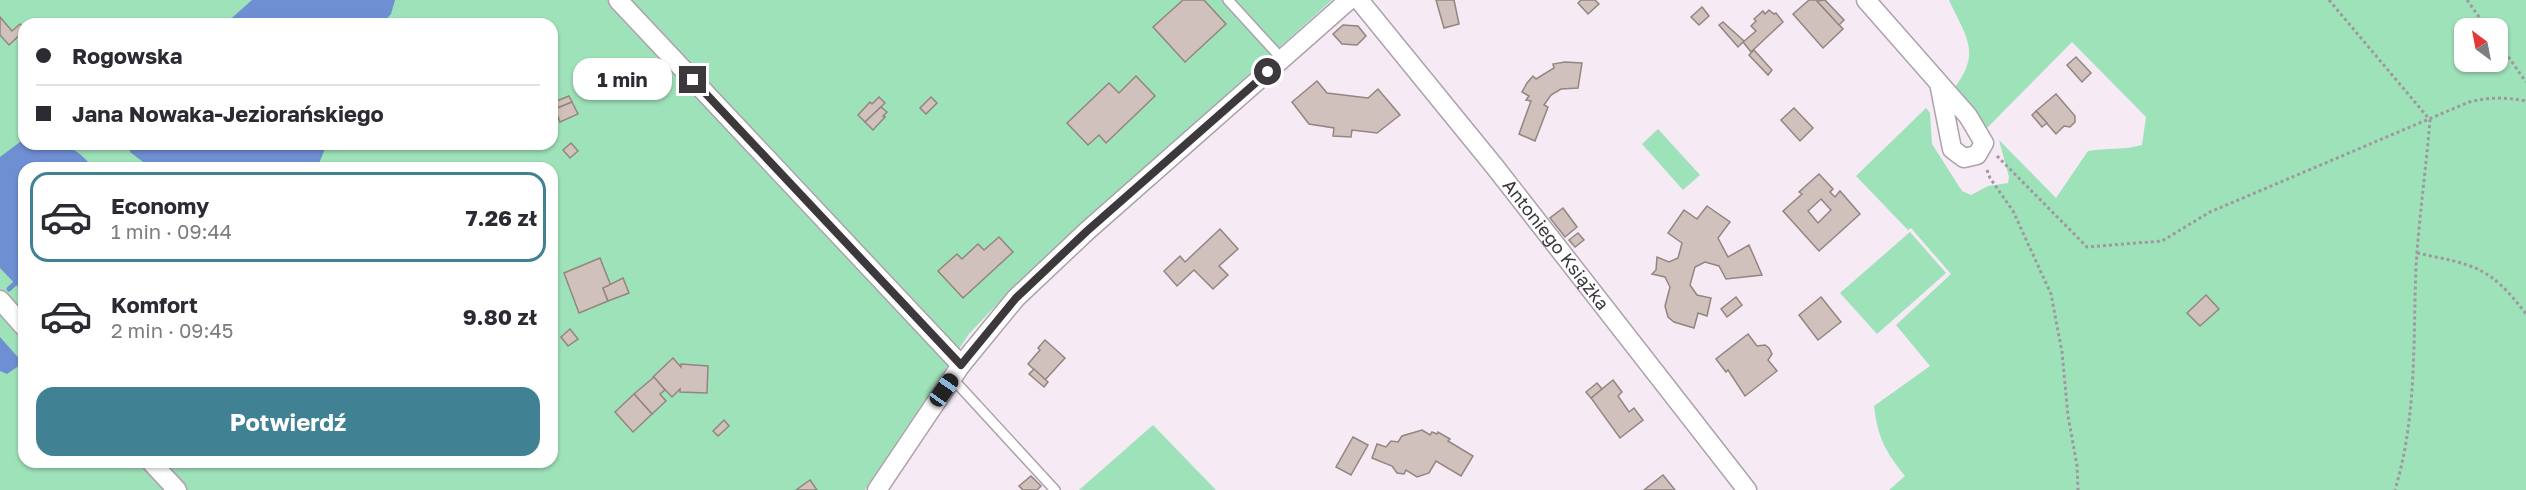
<!DOCTYPE html>
<html lang="pl">
<meta charset="utf-8">
<style>
body{margin:0;font-family:"Golos Text",sans-serif;background:#f7f7f7;color:#2b2b33;height:100vh;display:flex;flex-direction:column;font-size:22px;white-space:nowrap}
*{box-sizing:border-box;margin:0}
p{font-size:20px;color:#7c7c81}
.icon{flex:none;width:33px;height:33px;fill:none;stroke:currentColor;stroke-width:2;stroke-linecap:round;stroke-linejoin:round}
.map{position:relative;flex:1;overflow:hidden}
.details{position:absolute;left:18px;top:162px;width:540px;height:306px;display:flex;flex-direction:column;background:#fff;border-radius:18px;box-shadow:0 2px 4px #0004}
.details>*{flex:none}
.banner{position:absolute;left:18px;top:18px;width:540px;height:132px;border-radius:18px;box-shadow:0 2px 4px #0004;display:grid;align-content:center;height:132px;padding:0 18px;background:#fff}
.needle{width:39px;rotate:328deg}
.tools{position:absolute;left:2454px;top:18px;display:grid;gap:12px}
.tools a{display:grid;place-items:center;width:54px;height:54px;border-radius:12px;background:#fff;box-shadow:0 2px 4px #0004;font-size:30px}
.end{position:absolute;width:27px;height:27px;margin:-14px;border:8px solid #3c383c;background:#fff;box-shadow:0 0 0 3px #fff}
.from{border-radius:50%}
.bubble{position:absolute;height:42px;border-radius:18px;background:#fff;box-shadow:0 2px 4px #0004;font-size:20px;font-weight:700;line-height:42px;text-align:center}
.car{position:absolute;width:18px;height:36px;margin:-18px -9px;border-radius:8px;box-shadow:0 0 4px 2px #0007;background:linear-gradient(#222 24%,#8ab4d8 0 40%,#222 0 76%,#8ab4d8 0 86%,#222 0)}
.banner b{display:flex;align-items:center;gap:21px;height:57px;font-size:22px}
.banner b+b{border-top:2px solid #e1e1e2}
.banner i{width:15px;height:15px;background:#2b2b33}
ul{padding:10px 0 0;list-style:none}
li{display:flex;align-items:center;gap:18px;height:90px;margin:0 12px 9px;padding:0 6px;border:3px solid transparent;border-radius:18px}
li div{flex:1}
li b{display:block;font-size:22px}
li em{font-style:normal;font-weight:700}
li.active{border-color:#408193}
li>.icon{width:54px;height:54px;stroke-width:1.5}
.cta{display:flex;gap:12px;margin-top:auto;padding:12px 18px}
.cta a{flex:1;height:69px;border-radius:18px;background:#408193;color:#fff;font-size:24px;font-weight:700;line-height:69px;text-align:center}
.map>svg:first-child{display:block}
.green{fill:#9ee2b9;fill-rule:evenodd}
.water{fill:#6f8fd3}
.lines{fill:none;stroke-linecap:round;stroke-linejoin:round}
.stream{stroke:#6f8fd3;stroke-width:5}
.building{fill:#d1c1bc;stroke:#948580;stroke-width:1.5;fill-rule:evenodd}
.service-casing{stroke:#aca1ac;stroke-width:12}
.minor-casing{stroke:#aca1ac;stroke-width:21}
.path{stroke:#a098a0;stroke-width:3;stroke-dasharray:3 3;stroke-linecap:butt}
.service{stroke:#fff;stroke-width:9}
.minor{stroke:#fff;stroke-width:18}
.route{stroke:#3c383c;stroke-width:8}
.labels{text-anchor:middle;stroke-width:5;stroke-linejoin:round;paint-order:stroke}
.street-label{font-size:18px;fill:#3c383c;stroke:#fff}
</style>
<div class="map">
<svg width="2526" height="490" viewBox="0 0 2526 490">
<rect width="100%" height="100%" fill="#f6eaf5"/>
<!-- green -->
<g class="green">
<path d="M0,0H1332L1020,280L969,334L865,490H0ZM24,24H552V144H24ZM24,168H552V462H24Z"/>
<path d="M1949,0H2526V490H1889L1905,476C1885,451 1878,438 1874,406L1930,366L1896,325L1951,274L1911,228L1908,230L1856,176L1926,108L1930,113L1932,144L1962,191L1971,195L1988,186L2008,183L2009,177L1999,140L2056,198L2088,151C2106,148 2125,150 2142,145L2146,117L2072,42L1986,129L1956,95L1955,87C1982,51 1965,36 1949,0ZM2464,28H2498V62H2464Z"/>
<polygon points="1658,129 1700,175 1683,190 1642,144"/>
<polygon points="1910,232 1946,273 1877,334 1840,293"/>
<polygon points="1153,425 1216,490 1079,490"/>
</g>
<!-- water -->
<g class="water">
<polygon points="252,0 395,0 391,14 382,24 225,24"/>
<path d="M24,139V144C55,144 72,140 93,168H24V293L0,268V157Z"/>
<polygon points="131,144 327,144 317,168 151,168 130,152"/>
<polygon points="0,337 23,363 7,374 0,371"/>
</g>
<g class="lines">
<!-- stream -->
<polyline class="stream" points="9,289 24,275"/>
</g>
<!-- building -->
<g class="building">
<polygon points="1183,0 1204,0 1226,24 1185,62 1153,27"/>
<polygon points="1436,0 1454,0 1459,24 1444,28"/>
<polygon points="1581,0 1595,0 1599,4 1588,14 1578,3"/>
<polygon points="1809,0 1816,0 1843,29 1823,48 1793,14"/>
<polygon points="1825,0 1844,20 1839,25 1817,1"/>
<polygon points="1702,7 1709,16 1699,25 1691,17"/>
<polygon points="1769,10 1774,14 1776,13 1783,22 1751,52 1743,42 1756,31 1751,26 1756,21 1754,19 1763,11 1765,14"/>
<polygon points="0,17 12,31 20,24 24,28 24,31 9,45 0,35"/>
<polygon points="1723,22 1744,41 1738,47 1719,25"/>
<polygon points="1343,25 1358,26 1366,36 1357,45 1342,44 1333,34"/>
<polygon points="1754,50 1772,70 1768,75 1749,55"/>
<polygon points="2076,57 2091,73 2082,82 2067,65"/>
<polygon points="1565,62 1582,63 1578,88 1561,89 1551,95 1544,105 1548,107 1535,141 1519,134 1531,101 1526,100 1529,96 1522,92 1527,83 1533,76 1536,79 1554,68 1553,64"/>
<polygon points="1136,76 1155,96 1106,143 1099,135 1088,145 1067,123 1109,83 1119,93"/>
<polygon points="1317,81 1327,93 1368,98 1378,89 1400,115 1377,133 1352,130 1351,137 1333,136 1334,128 1309,124 1292,102"/>
<polygon points="2056,94 2075,116 2075,122 2070,127 2064,126 2056,134 2036,111"/>
<polygon points="569,96 572,102 555,109 552,103"/>
<polygon points="879,97 885,103 865,122 858,115 870,102 872,104"/>
<polygon points="931,97 937,103 926,114 920,108"/>
<polygon points="572,102 578,114 560,122 555,109"/>
<polygon points="881,107 887,112 883,116 885,117 873,130 865,122"/>
<polygon points="1794,108 1813,128 1800,141 1781,120"/>
<polygon points="2036,111 2047,123 2042,127 2032,115"/>
<polygon points="571,143 578,151 570,158 563,150"/>
<path d="M1819,174L1833,189L1830,192L1835,197L1840,191L1860,214L1819,251L1783,211L1802,194L1799,192ZM1821,199L1831,210L1818,223L1808,211Z"/>
<polygon points="1707,206 1730,222 1718,238 1728,257 1749,245 1762,275 1726,279 1719,266 1705,262 1695,267 1690,285 1697,295 1711,298 1707,316 1698,313 1694,328 1674,322 1668,317 1665,306 1670,287 1665,277 1652,274 1656,270 1657,257 1669,262 1678,258 1682,243 1668,233 1684,210 1697,219"/>
<polygon points="1563,208 1577,227 1565,237 1550,218"/>
<polygon points="1220,229 1238,249 1219,266 1228,275 1213,289 1194,270 1177,286 1164,271 1180,256 1185,262"/>
<polygon points="1578,233 1584,240 1575,247 1569,240"/>
<polygon points="999,237 1013,252 963,298 938,271 957,254 962,259 978,244 984,250"/>
<polygon points="600,258 611,286 603,288 608,301 579,313 564,273"/>
<polygon points="623,278 629,293 608,301 603,288"/>
<polygon points="2206,295 2219,309 2200,326 2187,313"/>
<polygon points="1736,297 1742,305 1727,317 1721,309"/>
<polygon points="1821,297 1841,322 1818,340 1799,315"/>
<polygon points="570,329 578,339 568,346 561,337"/>
<polygon points="1748,334 1757,346 1765,345 1769,348 1772,354 1768,360 1777,371 1745,396 1728,370 1726,372 1716,359"/>
<polygon points="1045,340 1065,358 1045,380 1028,364 1040,350 1038,348"/>
<polygon points="673,358 681,367 681,364 708,366 707,393 680,392 680,389 672,397 653,377"/>
<polygon points="1034,369 1048,382 1044,387 1029,374"/>
<polygon points="654,377 665,390 660,394 666,401 652,414 634,394"/>
<polygon points="1613,380 1622,392 1618,396 1629,412 1634,408 1643,420 1620,438 1591,398"/>
<polygon points="1597,383 1602,389 1591,398 1586,392"/>
<polygon points="634,394 652,414 633,432 615,412"/>
<polygon points="724,420 729,426 718,436 713,431"/>
<polygon points="1422,430 1430,435 1432,432 1437,434 1438,432 1450,439 1448,441 1473,456 1461,476 1436,461 1429,473 1417,477 1406,470 1404,474 1397,473 1392,466 1372,458 1377,444 1386,447 1391,441 1398,442 1402,436"/>
<polygon points="1353,437 1368,445 1351,475 1336,467"/>
<polygon points="1663,475 1675,490 1644,490"/>
<polygon points="1031,476 1041,486 1037,490 1023,490 1019,486"/>
<polygon points="810,480 817,490 796,490"/>
</g>
<g class="lines">
<!-- service casing -->
<g class="service-casing">
<g id="service">
<polyline points="1228,0 1282,59"/>
<polyline points="952,378 1055,490"/>
</g>
</g>
<!-- minor casing -->
<g class="minor-casing">
<g id="minor">
<polyline points="618,0 961,365"/>
<path id="s1" d="M1359,0L1495,167L1747,490"/>
<polyline points="1866,0 1968,116 1984,143 1977,155 1964,158 1952,149 1939,83"/>
<polyline points="0,300 24,327"/>
<polyline points="151,462 177,490"/>
<polyline points="877,490 961,365 1016,298 1087,231 1349,0"/>
</g>
</g>
<!-- path -->
<g class="path">
<path d="M2329,0L2430,120C2426,169 2419,218 2416,266C2413,341 2417,418 2395,490"/>
<polyline points="2467,0 2487,28"/>
<polyline points="2498,42 2526,82"/>
<path d="M1997,156L2087,247L2162,241L2210,212L2469,102C2489,97 2506,97 2526,101"/>
<polyline points="1987,170 1990,178 2013,211 2051,294 2062,352 2068,416 2077,465 2078,490"/>
<path d="M2417,253C2473,265 2489,265 2526,314"/>
</g>
<!-- service -->
<use href="#service" class="service"/>
<!-- minor -->
<use href="#minor" class="minor"/>
</g>
<g class="lines">
<!-- route -->
<polyline class="route" points="693,80 961,365 1016,298 1087,231 1268,72"/>
</g>
<g class="labels">
<!-- street labels -->
<g class="street-label">
<text dy="6" stroke="none"><textPath href="#s1" startOffset="314">Antoniego Książka</textPath></text>
</g>
</g>
</svg>
<div class="tools">
<a><svg class="needle" viewBox="-14 -14 28 28"><path d="M0-13l5 13h-10z" fill="#e53935"/><path d="M0 13l5-13h-10z" fill="#7c7c81"/></svg></a>
</div>
<i class="end from" style="left:1268px;top:72px"></i>
<i class="end" style="left:693px;top:80px"></i>
<div class="bubble" style="left:573px;top:58px;width:99px">1 min</div>
<i class="car" style="left:944px;top:390px;rotate:35deg"></i>
<div class="banner">
<b><i class="from"></i>Rogowska</b>
<b><i></i>Jana Nowaka-Jeziorańskiego</b>
</div>
<section class="details">
<ul>
<li class="active"><svg class="icon" aria-label="car" viewBox="0 0 24 24"><path d="M5 17H2v-5l4-1 3-4h7l3 4 3 1v5h-3M9 17h6M6 11h13"/><circle cx="7" cy="17" r="2"/><circle cx="17" cy="17" r="2"/></svg><div><b>Economy</b><p>1 min · 09:44</p></div><em>7.26 zł</em></li>
<li><svg class="icon" aria-label="car" viewBox="0 0 24 24"><path d="M5 17H2v-5l4-1 3-4h7l3 4 3 1v5h-3M9 17h6M6 11h13"/><circle cx="7" cy="17" r="2"/><circle cx="17" cy="17" r="2"/></svg><div><b>Komfort</b><p>2 min · 09:45</p></div><em>9.80 zł</em></li>
</ul>
<div class="cta"><a>Potwierdź</a></div>
</section>
</div>
